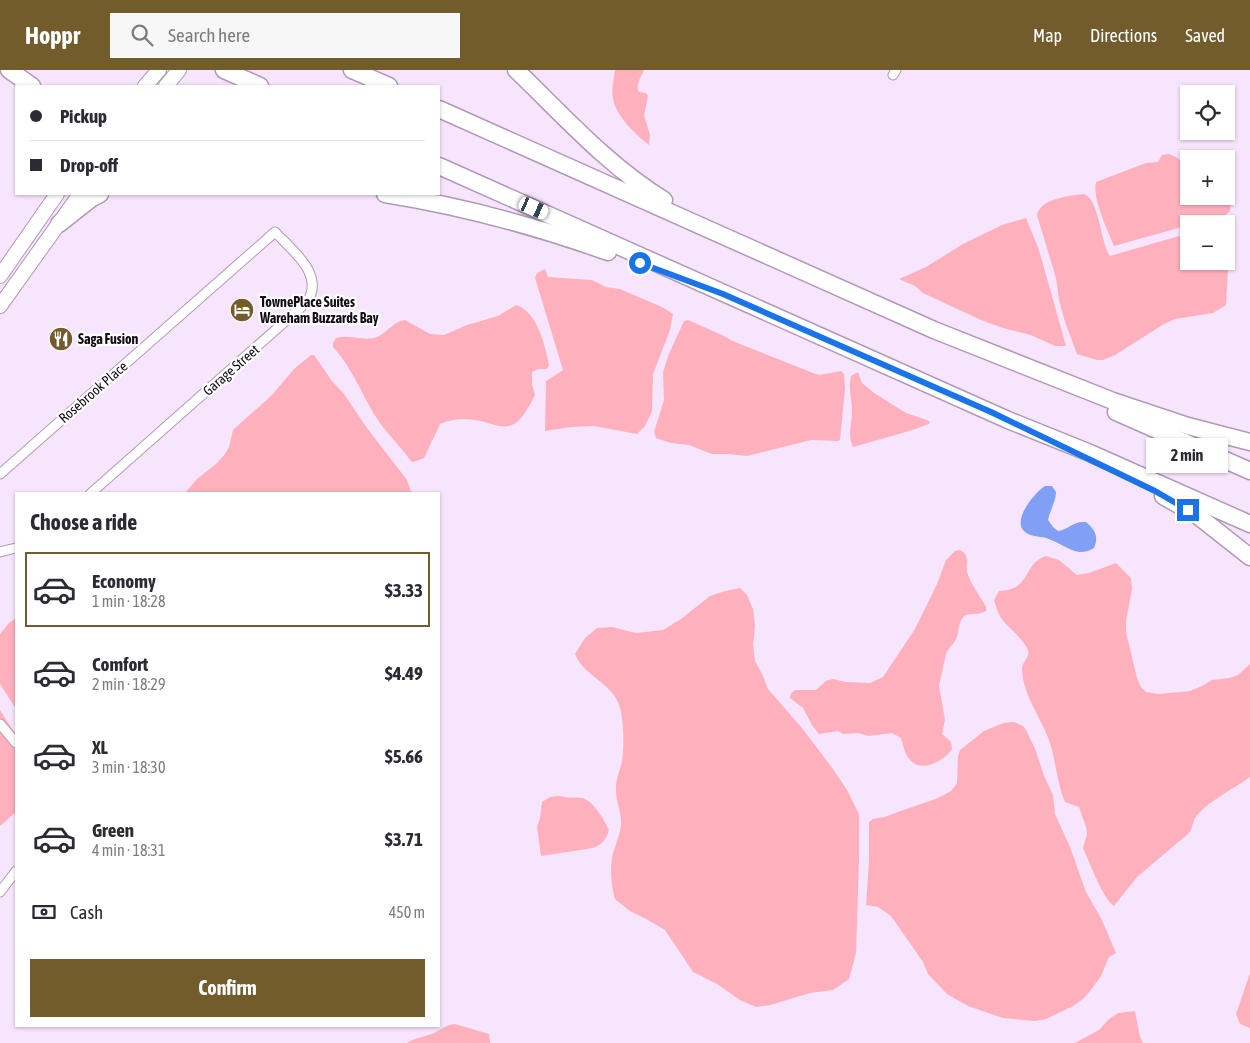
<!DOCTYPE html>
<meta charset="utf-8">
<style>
body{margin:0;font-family:"Asap Condensed",sans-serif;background:#f7f7f7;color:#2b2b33;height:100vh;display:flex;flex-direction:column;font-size:19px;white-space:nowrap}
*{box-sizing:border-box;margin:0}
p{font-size:16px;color:#7c7c81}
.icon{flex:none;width:28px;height:28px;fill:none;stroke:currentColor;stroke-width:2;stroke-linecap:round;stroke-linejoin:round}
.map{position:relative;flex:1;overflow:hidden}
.panel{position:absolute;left:15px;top:422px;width:425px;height:535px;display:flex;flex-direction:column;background:#fff;border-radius:0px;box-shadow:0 1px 4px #0004}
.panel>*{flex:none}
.top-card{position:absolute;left:15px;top:15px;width:425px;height:110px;border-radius:0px;box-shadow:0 1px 4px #0004;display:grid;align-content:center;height:110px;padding:0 15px;background:#fff}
.tools{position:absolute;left:1180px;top:15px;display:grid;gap:10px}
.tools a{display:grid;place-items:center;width:55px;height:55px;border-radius:0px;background:#fff;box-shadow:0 1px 4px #0004;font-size:25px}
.end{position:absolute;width:22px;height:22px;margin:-11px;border:6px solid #1a73e8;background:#fff;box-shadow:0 0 0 2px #fff}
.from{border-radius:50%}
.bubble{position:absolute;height:35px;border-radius:0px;background:#fff;box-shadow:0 1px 4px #0004;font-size:16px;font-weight:700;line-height:35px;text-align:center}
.car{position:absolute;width:15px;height:30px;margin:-15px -8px;border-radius:6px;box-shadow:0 0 4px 1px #0007;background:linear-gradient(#fff 24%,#345 0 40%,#fff 0 76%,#345 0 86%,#fff 0)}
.top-card b{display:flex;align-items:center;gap:18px;height:48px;font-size:19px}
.top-card b+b{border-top:1px solid #e1e1e2}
.top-card i{width:12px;height:12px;background:#2b2b33}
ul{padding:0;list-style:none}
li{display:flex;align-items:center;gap:15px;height:75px;margin:0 10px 8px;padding:0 5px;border:2px solid transparent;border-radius:0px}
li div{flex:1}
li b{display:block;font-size:19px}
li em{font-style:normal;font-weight:700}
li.active{border-color:#735c2c}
li>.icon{width:45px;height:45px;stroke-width:1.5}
h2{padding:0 15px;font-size:22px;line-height:60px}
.pay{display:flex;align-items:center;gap:12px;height:55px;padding:0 15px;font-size:19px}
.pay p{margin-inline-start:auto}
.action{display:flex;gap:10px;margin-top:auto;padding:10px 15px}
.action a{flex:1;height:58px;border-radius:0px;background:#735c2c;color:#fff;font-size:20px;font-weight:700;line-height:58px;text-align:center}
header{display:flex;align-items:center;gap:30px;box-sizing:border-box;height:70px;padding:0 25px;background:#735c2c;color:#fff}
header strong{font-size:24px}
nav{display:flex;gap:28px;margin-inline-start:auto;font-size:18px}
.search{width:350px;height:45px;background:#f7f7f7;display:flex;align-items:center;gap:12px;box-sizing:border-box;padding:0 18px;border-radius:0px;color:#7c7c81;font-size:19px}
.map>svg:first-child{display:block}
.green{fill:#feb1bd}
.water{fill:#819ff4}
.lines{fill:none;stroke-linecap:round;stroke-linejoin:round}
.street-casing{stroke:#b099b7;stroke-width:11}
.primary-casing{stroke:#b099b7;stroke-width:16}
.highway-casing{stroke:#b099b7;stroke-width:19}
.street{stroke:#fff;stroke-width:9}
.primary{stroke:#fff;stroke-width:14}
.highway{stroke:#fff;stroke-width:16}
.route{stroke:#1a73e8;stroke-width:6}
.labels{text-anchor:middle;stroke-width:4.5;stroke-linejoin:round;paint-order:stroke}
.poi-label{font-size:14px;font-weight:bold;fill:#130b16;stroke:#fff;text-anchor:start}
.street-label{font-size:14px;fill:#130b16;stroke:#fff}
</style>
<header>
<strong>Hoppr</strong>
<div class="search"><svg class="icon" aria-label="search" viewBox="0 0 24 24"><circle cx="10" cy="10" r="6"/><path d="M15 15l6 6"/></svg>Search here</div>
<nav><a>Map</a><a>Directions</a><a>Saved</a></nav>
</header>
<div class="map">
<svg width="1250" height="973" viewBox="0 0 1250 973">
<rect width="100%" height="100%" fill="#f7e4fd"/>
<!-- green -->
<g class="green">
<path d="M615,0H644C641,7 635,15 639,22L646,23L648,26L644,45L650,65L649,75C636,65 615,45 613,28C611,19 614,9 615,0Z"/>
<path d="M1169,84L1178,88L1189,100V126H1226V89H1220L1227,86L1232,88L1233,98L1230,141L1223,147L1189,154V155L1114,176C1108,161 1092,128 1096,112L1146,93L1158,92L1162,85Z"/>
<path d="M1083,124C1099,126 1100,172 1110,186L1189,163V191H1226V155L1228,154L1230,162L1226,235L1213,243L1175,249L1164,254L1115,285L1103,290H1097L1077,284L1065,252L1059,230L1056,208L1037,145C1041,128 1069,126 1083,124Z"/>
<polygon points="1026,148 1039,180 1066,276 1055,276 1031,265 1003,258 981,250 923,223 915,216 899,209 926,197 963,174 1002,155"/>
<polygon points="545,199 548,207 592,210 606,217 620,219 664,238 673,244 670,260 653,304 652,341 645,356 637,364 594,356 570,357 545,361 546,311 563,300 535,208 537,203"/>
<path d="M516,235C538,242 545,276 549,295L547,299H538L532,302V314L535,325C530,334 523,349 514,354C502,361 487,351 475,350C463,348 451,349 440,354L424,388L413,392L411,391C398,373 380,357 370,337C359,317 349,294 333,277V273L336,268C350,264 364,272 377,267C388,262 392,252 405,250L430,264L444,265L467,255L498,246Z"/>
<polygon points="688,250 722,265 735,272 813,303 819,305 841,301 844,304 845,318 840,370 838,371 811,370 747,386 729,384 712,384 689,375 671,373 656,368 654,362 664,330 663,303 668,286 684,251"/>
<polygon points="311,285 314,285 332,311 344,324 367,358 407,410 412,424 184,424 197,409 216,394 225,384 229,377 233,360 272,325 294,299"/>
<path d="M858,302L862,313L874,323L906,343L927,350L930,352L929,354L909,361L853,377C847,366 852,353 852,341C852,329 848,318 851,306Z"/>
<path d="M960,480C972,486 964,495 968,505C972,516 981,527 986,537V541C979,545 973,543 966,545C959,548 959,560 957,567C955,574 948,577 946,584L939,616L945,650L942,664L951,672L952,679C943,692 919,705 908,687C904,682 903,674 901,668L892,663L868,666L858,663L843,664L838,661L819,664L812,655L803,638L790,628L791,623L795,620H816L826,611L833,609L846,612L870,613L883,607L915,559L937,514L946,490L955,481Z"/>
<path d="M1046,486L1059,490L1077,505L1089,503L1116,493L1131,508L1132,519L1126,551V562L1137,608L1141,617L1146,622L1158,624L1190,621L1202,616L1212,610L1229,608L1238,605L1250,594V707C1235,718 1205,733 1195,748C1192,753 1193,758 1189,763L1137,807L1114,836C1103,829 1089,791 1083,778L1087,764L1086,757L1079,737L1065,732C1057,712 1056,695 1051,676C1045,655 1029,634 1024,613C1023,609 1022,602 1022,598C1023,591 1030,587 1028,580C1022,567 1009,559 1001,548C997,542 996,536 994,530L999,521C1032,520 1022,494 1046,486Z"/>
<path d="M740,518L747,525L753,539L755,556L753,575L755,591L763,606L768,619L802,658L833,699L847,720L859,744V788L856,883L849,909L833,920L810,923L770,935L756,937L740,930L717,914L693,902L665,860L648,850L630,841L615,829C611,816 609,794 614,780C617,771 620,764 621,755C622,742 615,731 616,717C616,709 620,700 622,691C624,678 624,652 620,638C614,613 584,607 575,584L585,568L597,558L612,557L636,563L663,560L681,549L710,526L725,521Z"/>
<polygon points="16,548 16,639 0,614 0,564 9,553"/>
<polygon points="0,640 16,665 16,742 0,756"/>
<polygon points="1014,652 1023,656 1026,660 1036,681 1044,706 1053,725 1055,744 1070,777 1086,822 1102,850 1116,883 1109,887 1101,906 1090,921 1083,929 1073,936 1046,949 1035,951 1003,948 968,936 947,924 928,904 923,892 891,846 878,837 866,835 869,791 869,752 873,749 884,747 938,728 951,721 957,713 958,686 960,680 984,661 1003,653"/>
<path d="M558,726C566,728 574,727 582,728C593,730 605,751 609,760C606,770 602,774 593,778L541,786L537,757L540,748L542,732L550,727Z"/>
<polygon points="1250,903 1250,958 1240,954 1236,944"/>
<polygon points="1135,941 1140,967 1143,973 1075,973 1099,960 1109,949 1118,943"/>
<path d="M455,954L489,964L490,973H407C416,967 426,967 436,962C443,958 446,955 455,954Z"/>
</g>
<!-- water -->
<path class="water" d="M1045,416H1052L1056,422C1056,431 1050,440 1048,450L1053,457L1058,461C1070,459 1072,451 1086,452C1095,460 1099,466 1094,478C1089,481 1085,482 1079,482C1068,480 1057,471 1046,468C1039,466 1030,467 1024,461C1012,450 1035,422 1045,416Z"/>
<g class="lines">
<!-- street casing -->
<g class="street-casing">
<g id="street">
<polyline points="893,5 896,0"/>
<path d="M0,404L275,162C293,181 325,205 307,232L90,424"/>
<polyline points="0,482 16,478"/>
<polyline points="0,654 16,673"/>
<polyline points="0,822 16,801"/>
</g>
</g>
<!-- primary casing -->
<g class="primary-casing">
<g id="primary">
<polyline points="145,16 159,0"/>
<polyline points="166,16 179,0"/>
<polyline points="0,206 57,124"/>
<polyline points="0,236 80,124"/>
</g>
</g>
<!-- highway casing -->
<g class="highway-casing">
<g id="highway">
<polyline points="9,0 32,16"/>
<polyline points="224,0 260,16"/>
<polyline points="352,0 389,16"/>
<path d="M516,0C563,45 608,96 664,130"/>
<polyline points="439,39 934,260 1113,331 1188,356 1250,372"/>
<polyline points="439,96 1008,350 1090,383 1250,454"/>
<path d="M385,124C461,136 535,156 608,182"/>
<polyline points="59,154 92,128 100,124"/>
<polyline points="1116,342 1250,401"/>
<polyline points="1163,426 1198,446 1250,487"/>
</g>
</g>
<!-- street -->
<use href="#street" class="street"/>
<!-- primary -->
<use href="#primary" class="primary"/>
<!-- highway -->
<use href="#highway" class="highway"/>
</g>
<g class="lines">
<!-- route -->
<polyline class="route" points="640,193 723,224 991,342 1155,421 1188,440"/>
</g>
<!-- icons -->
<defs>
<g id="hotel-disc" transform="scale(1.25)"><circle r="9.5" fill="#735c2c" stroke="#fff"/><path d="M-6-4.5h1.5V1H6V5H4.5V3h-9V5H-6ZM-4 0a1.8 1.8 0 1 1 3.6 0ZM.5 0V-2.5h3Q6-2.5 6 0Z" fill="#fff"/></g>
<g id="restaurant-disc" transform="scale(1.25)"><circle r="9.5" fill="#735c2c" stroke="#fff"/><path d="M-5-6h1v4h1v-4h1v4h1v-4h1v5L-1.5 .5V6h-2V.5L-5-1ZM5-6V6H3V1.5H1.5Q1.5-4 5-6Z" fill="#fff"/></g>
</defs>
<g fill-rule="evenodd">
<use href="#hotel-disc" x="242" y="240"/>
<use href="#restaurant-disc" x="61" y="269"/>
</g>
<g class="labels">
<!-- poi labels -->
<g class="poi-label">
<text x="260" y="237">TownePlace Suites<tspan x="260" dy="16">Wareham Buzzards Bay</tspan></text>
<text x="78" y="274">Saga Fusion</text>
</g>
<!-- street labels -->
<g class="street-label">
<text transform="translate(231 300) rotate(-41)" y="5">Garage Street</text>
<text transform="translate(93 322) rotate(-41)" y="5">Rosebrook Place</text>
</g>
</g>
</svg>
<div class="tools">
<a><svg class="icon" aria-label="locate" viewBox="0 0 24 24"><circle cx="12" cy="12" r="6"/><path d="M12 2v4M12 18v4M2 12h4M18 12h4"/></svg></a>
<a>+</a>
<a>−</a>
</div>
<i class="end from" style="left:640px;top:193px"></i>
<i class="end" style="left:1188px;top:440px"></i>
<div class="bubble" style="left:1146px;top:368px;width:82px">2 min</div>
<i class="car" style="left:534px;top:138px;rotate:114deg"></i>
<div class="top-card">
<b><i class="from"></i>Pickup</b>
<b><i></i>Drop-off</b>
</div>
<section class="panel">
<h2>Choose a ride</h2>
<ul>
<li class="active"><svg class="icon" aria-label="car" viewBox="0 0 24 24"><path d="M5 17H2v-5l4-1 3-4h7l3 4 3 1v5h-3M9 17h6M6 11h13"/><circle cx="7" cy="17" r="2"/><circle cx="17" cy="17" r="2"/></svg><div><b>Economy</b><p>1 min · 18:28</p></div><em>$3.33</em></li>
<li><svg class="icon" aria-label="car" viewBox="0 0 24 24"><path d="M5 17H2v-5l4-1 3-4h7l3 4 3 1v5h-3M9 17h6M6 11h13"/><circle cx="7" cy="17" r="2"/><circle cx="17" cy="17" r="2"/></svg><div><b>Comfort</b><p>2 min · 18:29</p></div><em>$4.49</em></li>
<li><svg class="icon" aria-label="car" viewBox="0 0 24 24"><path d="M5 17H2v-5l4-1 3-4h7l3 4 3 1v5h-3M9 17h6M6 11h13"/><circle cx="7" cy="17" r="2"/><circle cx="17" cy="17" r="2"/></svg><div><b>XL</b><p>3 min · 18:30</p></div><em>$5.66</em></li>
<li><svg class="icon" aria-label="car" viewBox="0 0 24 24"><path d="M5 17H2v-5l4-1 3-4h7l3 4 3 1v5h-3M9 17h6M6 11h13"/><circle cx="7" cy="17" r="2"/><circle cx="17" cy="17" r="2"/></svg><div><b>Green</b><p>4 min · 18:31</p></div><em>$3.71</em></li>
</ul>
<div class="pay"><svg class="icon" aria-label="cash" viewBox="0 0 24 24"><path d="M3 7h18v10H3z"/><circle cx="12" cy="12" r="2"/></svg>Cash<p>450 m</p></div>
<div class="action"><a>Confirm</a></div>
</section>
</div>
